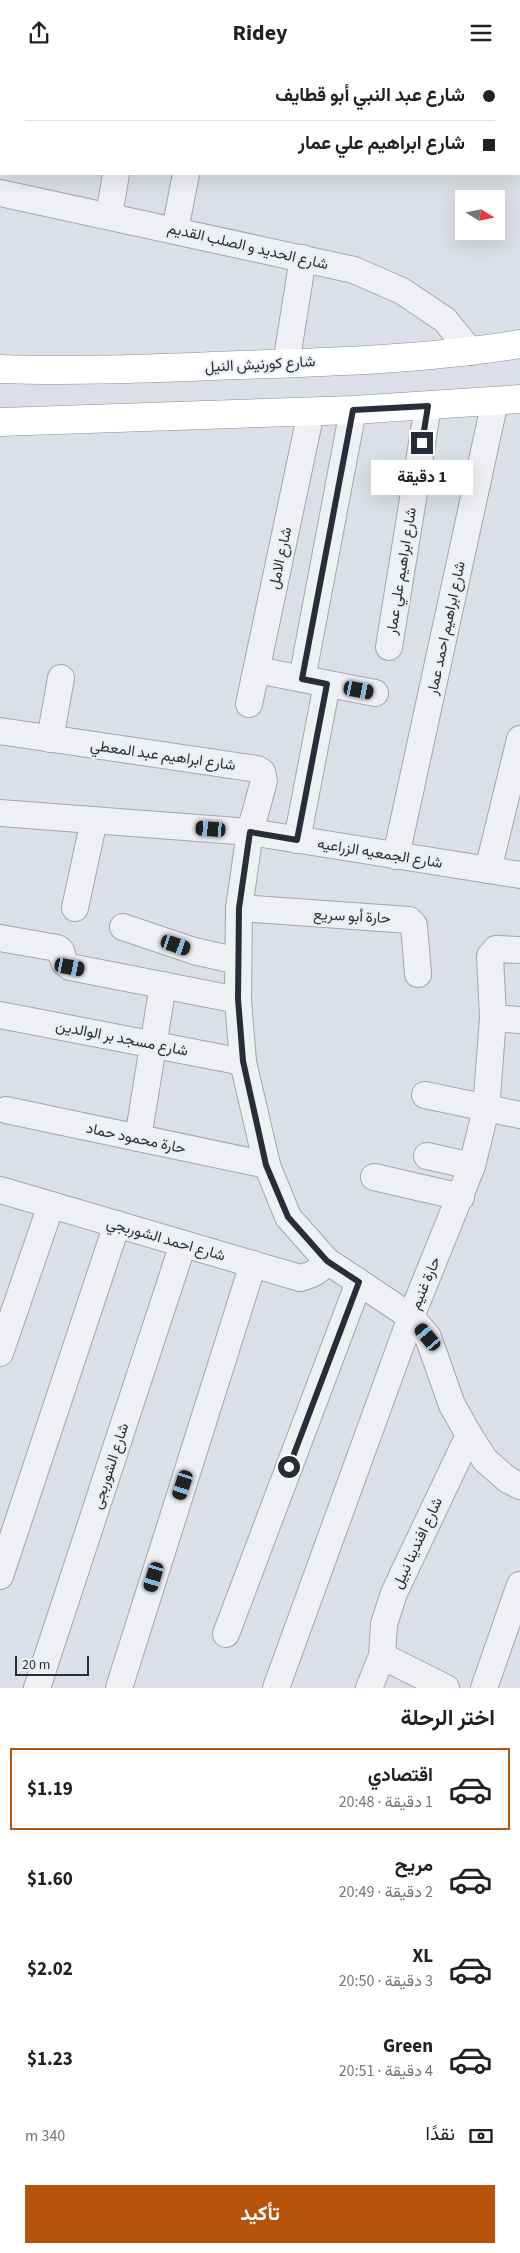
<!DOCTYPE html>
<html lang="ar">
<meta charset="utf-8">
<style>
body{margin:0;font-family:"Source Sans 3",Vazirmatn,sans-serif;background:#f6f6f6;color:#202124;direction:rtl;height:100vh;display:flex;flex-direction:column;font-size:19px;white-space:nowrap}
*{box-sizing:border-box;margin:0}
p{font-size:16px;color:#757577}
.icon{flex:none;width:28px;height:28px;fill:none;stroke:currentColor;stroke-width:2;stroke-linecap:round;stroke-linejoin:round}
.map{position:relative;height:1623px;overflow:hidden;direction:ltr}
.drawer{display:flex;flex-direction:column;background:#fff;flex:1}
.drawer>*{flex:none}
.guide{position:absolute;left:0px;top:0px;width:520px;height:110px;box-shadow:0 5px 20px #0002;direction:rtl;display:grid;align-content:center;height:110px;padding:0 25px;background:#fff}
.needle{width:32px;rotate:100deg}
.buttons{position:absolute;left:455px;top:125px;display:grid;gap:10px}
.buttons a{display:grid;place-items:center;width:50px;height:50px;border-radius:0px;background:#fff;box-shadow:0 5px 20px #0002;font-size:25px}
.scale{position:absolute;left:15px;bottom:12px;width:74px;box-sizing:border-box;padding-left:5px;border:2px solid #272e3a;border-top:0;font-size:14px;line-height:18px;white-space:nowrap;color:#272e3a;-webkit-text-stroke:4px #ebeef3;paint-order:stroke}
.end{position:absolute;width:22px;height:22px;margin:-11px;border:6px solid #272e3a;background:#fff;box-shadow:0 0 0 2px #fff}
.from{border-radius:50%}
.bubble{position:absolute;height:35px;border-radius:0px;background:#fff;box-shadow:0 5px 20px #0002;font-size:16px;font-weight:700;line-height:35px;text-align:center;direction:rtl}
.car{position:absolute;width:15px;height:30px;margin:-15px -8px;border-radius:6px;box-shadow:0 0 4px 1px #0007;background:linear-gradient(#222 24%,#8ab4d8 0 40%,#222 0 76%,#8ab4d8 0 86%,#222 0)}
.guide b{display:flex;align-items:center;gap:18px;height:48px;font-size:19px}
.guide b+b{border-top:1px solid #e0e0e0}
.guide i{width:12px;height:12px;background:#202124}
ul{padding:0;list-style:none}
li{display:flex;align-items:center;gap:15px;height:82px;margin:0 10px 8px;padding:0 15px;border:2px solid transparent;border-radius:0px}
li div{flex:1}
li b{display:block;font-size:19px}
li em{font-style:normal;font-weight:700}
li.selected{border-color:#b45309}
li>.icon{width:45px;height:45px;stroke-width:1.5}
h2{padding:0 25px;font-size:22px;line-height:60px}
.pay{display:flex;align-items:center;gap:12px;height:55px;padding:0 25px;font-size:19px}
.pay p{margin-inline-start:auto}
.primary-button{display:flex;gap:10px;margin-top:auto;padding:10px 25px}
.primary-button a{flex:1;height:58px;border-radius:0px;background:#b45309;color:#fff;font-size:20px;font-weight:700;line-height:58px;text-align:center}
header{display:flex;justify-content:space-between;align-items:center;height:65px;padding:0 25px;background:#fff;font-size:22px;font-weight:700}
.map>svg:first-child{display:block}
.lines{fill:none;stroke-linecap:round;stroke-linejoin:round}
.street-casing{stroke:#a2a6ae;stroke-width:28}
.highway-casing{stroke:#858d9a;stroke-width:29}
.street{stroke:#eef0f4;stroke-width:26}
.highway{stroke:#fff;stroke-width:28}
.route{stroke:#272e3a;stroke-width:6}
.labels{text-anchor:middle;stroke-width:4;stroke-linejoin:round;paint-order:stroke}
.street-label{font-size:15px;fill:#272e3a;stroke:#ebeef3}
</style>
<header><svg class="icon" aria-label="menu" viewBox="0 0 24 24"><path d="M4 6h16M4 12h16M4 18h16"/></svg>Ridey<svg class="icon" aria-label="share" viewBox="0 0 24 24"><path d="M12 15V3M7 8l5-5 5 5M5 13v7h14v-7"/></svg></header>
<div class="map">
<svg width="520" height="1623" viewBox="0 0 520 1623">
<rect width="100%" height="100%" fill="#dcdfe5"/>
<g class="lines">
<!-- street casing -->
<g class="street-casing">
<g id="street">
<polyline points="136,1 137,0"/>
<polyline points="206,1 207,0"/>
<polyline points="0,128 354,205 402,226 445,255 471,287"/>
<polyline points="109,150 116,109"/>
<polyline points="175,165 186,109"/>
<polyline points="286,299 303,193"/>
<polyline points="389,582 428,341"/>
<polyline points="257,605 375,628"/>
<polyline points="302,614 353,345"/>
<polyline points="249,639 311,347"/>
<polyline points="0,666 257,704 262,707 264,716 250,767 239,843 238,935 243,997 267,1100 288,1152 327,1196 411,1252 428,1272 452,1340 469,1370 485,1395 508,1415 520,1421"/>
<polyline points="50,674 61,613"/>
<polyline points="0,748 250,767 520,810"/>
<polyline points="297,775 327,619"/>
<polyline points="396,791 495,336"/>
<polyline points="488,805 520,674"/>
<polyline points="75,843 94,755"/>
<polyline points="239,843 409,855 414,860 418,909"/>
<polyline points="123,862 194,886 238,896"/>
<polyline points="0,873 57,883 61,886 64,897 70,902 238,935"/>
<polyline points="0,950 243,997"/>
<polyline points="493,953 520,955"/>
<polyline points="425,1030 520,1050"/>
<polyline points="6,1045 267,1100"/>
<polyline points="138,1073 163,920"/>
<polyline points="427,1091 472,1101"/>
<polyline points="374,1112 461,1132"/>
<path d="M0,1125L300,1213C313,1210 319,1206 327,1196"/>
<polyline points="0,1288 51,1140"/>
<polyline points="0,1511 117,1159"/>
<polyline points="226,1569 359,1217"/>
<polyline points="382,1591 446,1623"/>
<polyline points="37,1623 183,1179"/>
<polyline points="119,1623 253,1199"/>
<polyline points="276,1623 411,1252 472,1101 486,1044 493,953 490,891 496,884 520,885"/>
<polyline points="369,1623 382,1591 384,1559 394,1528 469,1370"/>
<polyline points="484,1623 520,1520"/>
</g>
</g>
<!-- highway casing -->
<g class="highway-casing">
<g id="highway">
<path d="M0,304C80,307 159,303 240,300C333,297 428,294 520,279"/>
<polyline points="0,357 353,345 520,334"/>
</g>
</g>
<!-- street -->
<use href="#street" class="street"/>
<!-- highway -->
<use href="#highway" class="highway"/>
</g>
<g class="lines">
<!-- route -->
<polyline class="route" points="289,1402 359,1217 327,1196 288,1152 266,1100 243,996 238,934 239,843 250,767 297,775 327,619 302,614 353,345 428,341 422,378"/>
</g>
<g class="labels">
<!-- street labels -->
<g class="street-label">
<text transform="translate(248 181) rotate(13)" y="5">شارع الحديد و الصلب القديم</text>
<text transform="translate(260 299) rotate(-3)" y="5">شارع كورنيش النيل</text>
<text transform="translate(280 493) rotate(-78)" y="5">شارع الامل</text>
<text transform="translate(401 506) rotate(-81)" y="5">شارع ابراهيم علي عمار</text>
<text transform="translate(446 563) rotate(-78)" y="5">شارع ابراهيم احمد عمار</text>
<text transform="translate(163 690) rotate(8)" y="5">شارع ابراهيم عبد المعطي</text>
<text transform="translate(380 788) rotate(9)" y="5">شارع الجمعيه الزراعيه</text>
<text transform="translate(352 851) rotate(3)" y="5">حارة أبو سريع</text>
<text transform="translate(122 973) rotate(11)" y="5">شارع مسجد بر الوالدين</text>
<text transform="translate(136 1073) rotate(12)" y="5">حارة محمود حماد</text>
<text transform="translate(166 1174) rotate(16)" y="5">شارع احمد الشوربجي</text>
<text transform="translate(425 1218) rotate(-67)" y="5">حارة غنيم</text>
<text transform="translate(110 1401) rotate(-72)" y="5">شارع الشوربجى</text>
<text transform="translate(417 1478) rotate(-65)" y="5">شارع افندينا نبيل</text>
</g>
</g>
</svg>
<div class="buttons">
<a><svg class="needle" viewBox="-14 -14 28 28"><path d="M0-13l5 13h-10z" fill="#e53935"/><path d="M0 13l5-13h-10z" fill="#757577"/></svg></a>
</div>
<div class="scale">20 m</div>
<i class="end from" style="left:289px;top:1402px"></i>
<i class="end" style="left:422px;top:378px"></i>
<div class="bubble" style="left:371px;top:395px;width:102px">1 دقيقة</div>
<i class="car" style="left:359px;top:625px;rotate:101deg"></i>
<i class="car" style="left:211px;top:764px;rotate:274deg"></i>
<i class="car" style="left:176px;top:880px;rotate:109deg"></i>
<i class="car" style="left:70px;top:902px;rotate:101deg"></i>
<i class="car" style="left:428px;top:1272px;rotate:320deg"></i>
<i class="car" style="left:183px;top:1420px;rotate:198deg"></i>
<i class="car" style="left:154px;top:1512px;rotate:197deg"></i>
<div class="guide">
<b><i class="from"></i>شارع عبد النبي أبو قطايف</b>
<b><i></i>شارع ابراهيم علي عمار</b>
</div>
</div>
<section class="drawer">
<h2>اختر الرحلة</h2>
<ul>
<li class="selected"><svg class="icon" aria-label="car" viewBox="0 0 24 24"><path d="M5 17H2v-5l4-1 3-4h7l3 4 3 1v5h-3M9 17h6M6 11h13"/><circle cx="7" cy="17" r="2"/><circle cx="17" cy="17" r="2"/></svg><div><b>اقتصادي</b><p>1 دقيقة · 20:48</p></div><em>$1.19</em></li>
<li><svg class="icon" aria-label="car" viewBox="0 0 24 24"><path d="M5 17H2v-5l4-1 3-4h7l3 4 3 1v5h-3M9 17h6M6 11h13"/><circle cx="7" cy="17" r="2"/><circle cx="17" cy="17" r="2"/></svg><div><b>مريح</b><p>2 دقيقة · 20:49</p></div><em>$1.60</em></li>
<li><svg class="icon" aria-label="car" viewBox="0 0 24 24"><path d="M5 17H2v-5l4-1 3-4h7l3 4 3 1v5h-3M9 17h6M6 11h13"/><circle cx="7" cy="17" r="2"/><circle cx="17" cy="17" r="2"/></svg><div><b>XL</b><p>3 دقيقة · 20:50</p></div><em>$2.02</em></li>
<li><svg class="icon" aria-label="car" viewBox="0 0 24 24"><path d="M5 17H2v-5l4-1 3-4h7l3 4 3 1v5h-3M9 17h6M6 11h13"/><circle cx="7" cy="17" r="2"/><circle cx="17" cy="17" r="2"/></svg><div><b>Green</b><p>4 دقيقة · 20:51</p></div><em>$1.23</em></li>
</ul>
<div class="pay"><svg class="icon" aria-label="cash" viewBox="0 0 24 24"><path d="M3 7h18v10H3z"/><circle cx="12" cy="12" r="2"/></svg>نقدًا<p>340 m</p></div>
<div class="primary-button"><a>تأكيد</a></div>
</section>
